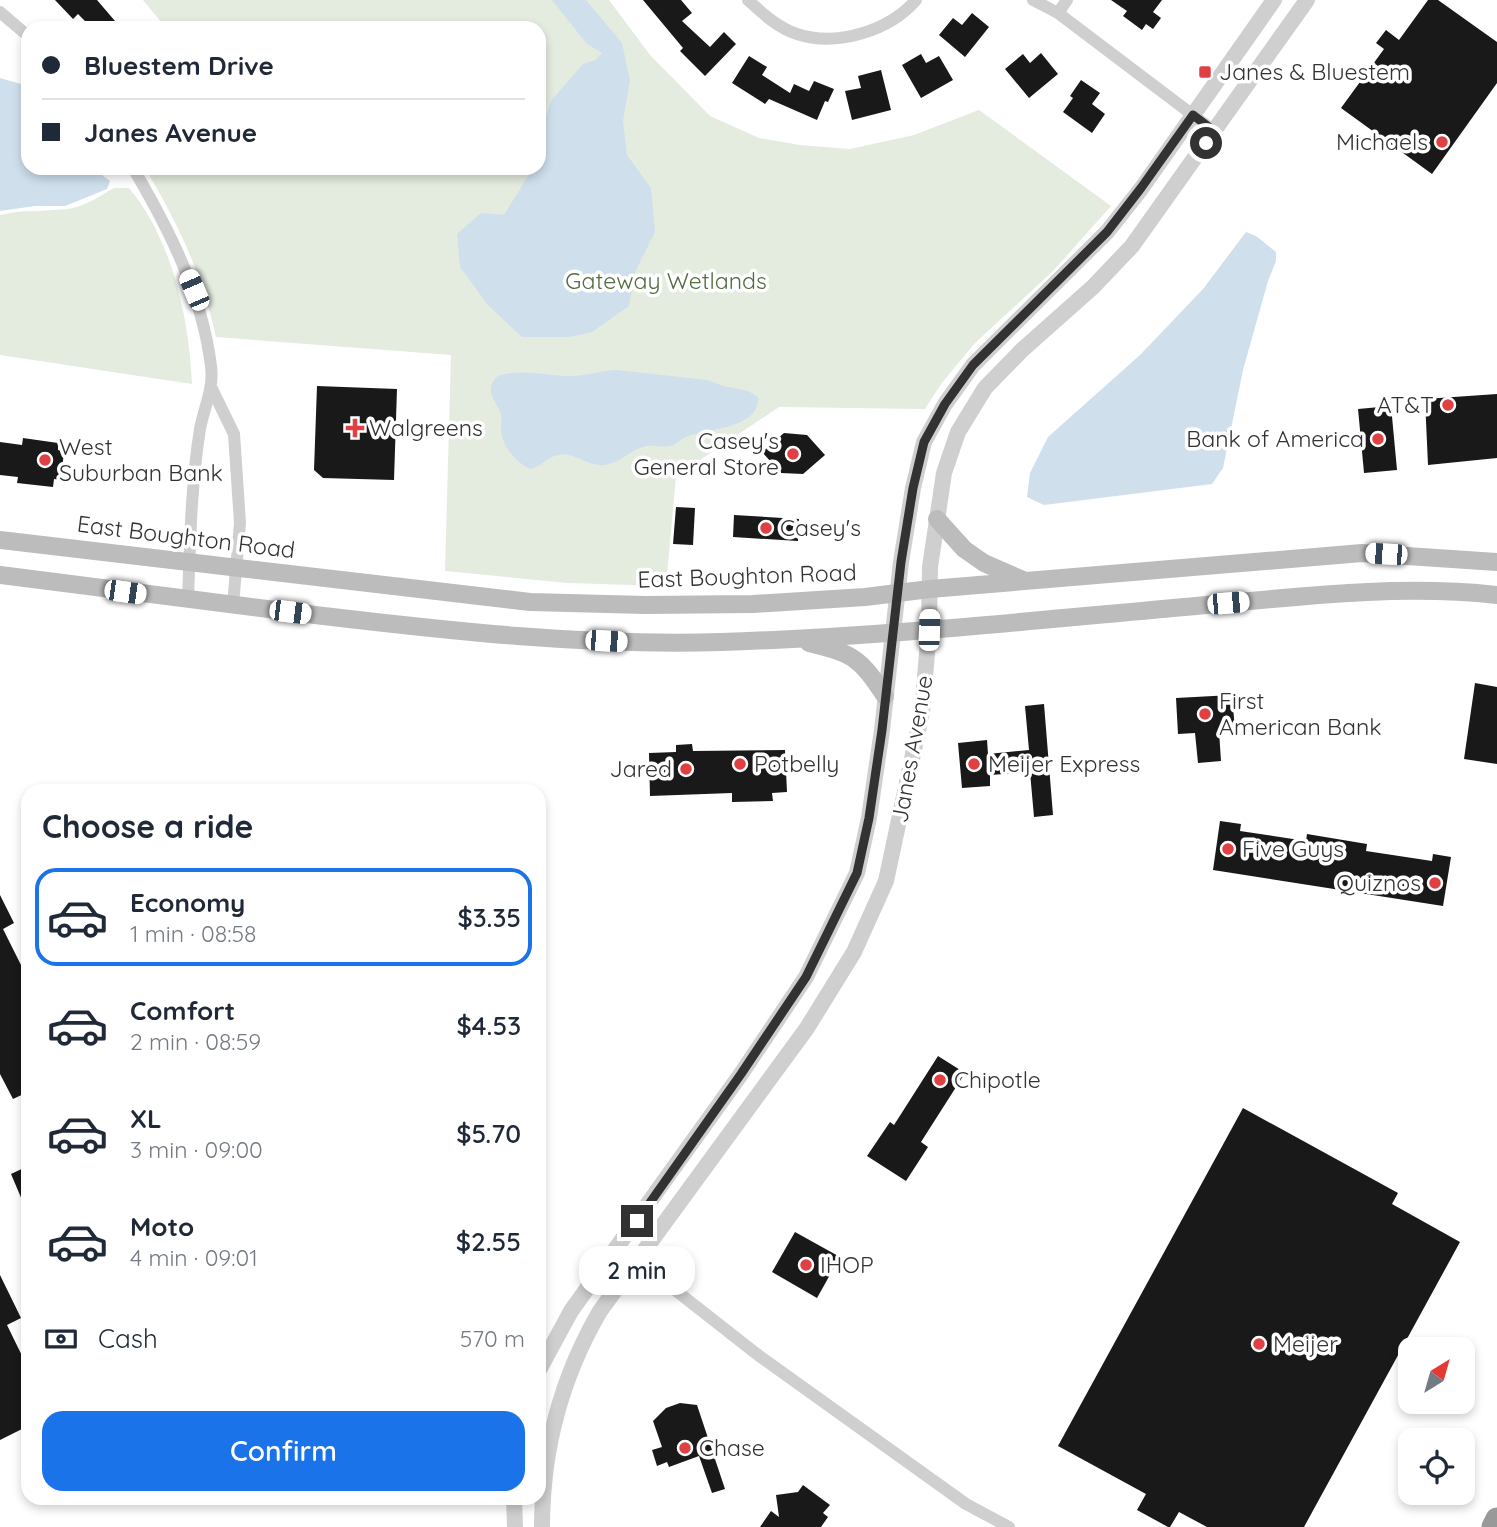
<!DOCTYPE html>
<meta charset="utf-8">
<style>
body{margin:0;font-family:Quicksand,sans-serif;background:#f6f6f7;color:#1f2937;height:100vh;display:flex;flex-direction:column;font-size:26px;white-space:nowrap}
*{box-sizing:border-box;margin:0}
p{font-size:23px;color:#747a83}
.icon{flex:none;width:38px;height:38px;fill:none;stroke:currentColor;stroke-width:2;stroke-linecap:round;stroke-linejoin:round}
.map{position:relative;flex:1;overflow:hidden}
.details{position:absolute;left:21px;top:784px;width:525px;height:721px;display:flex;flex-direction:column;background:#fff;border-radius:21px;box-shadow:0 4px 10px #0003}
.details>*{flex:none}
.guide{position:absolute;left:21px;top:21px;width:525px;height:154px;border-radius:21px;box-shadow:0 4px 10px #0003;display:grid;align-content:center;height:154px;padding:0 21px;background:#fff}
.needle{width:46px;rotate:37deg}
.fabs{position:absolute;left:1398px;top:1337px;display:grid;gap:14px}
.fabs a{display:grid;place-items:center;width:77px;height:77px;border-radius:14px;background:#fff;box-shadow:0 4px 10px #0003;font-size:35px}
.end{position:absolute;width:32px;height:32px;margin:-16px;border:9px solid #323232;background:#fff;box-shadow:0 0 0 4px #fff}
.from{border-radius:50%}
.bubble{position:absolute;height:49px;border-radius:21px;background:#fff;box-shadow:0 4px 10px #0003;font-size:23px;font-weight:600;line-height:49px;text-align:center}
.car{position:absolute;width:21px;height:42px;margin:-21px -10px;border-radius:9px;box-shadow:0 0 5px 2px #0007;background:linear-gradient(#fff 24%,#345 0 40%,#fff 0 76%,#345 0 86%,#fff 0)}
.guide b{display:flex;align-items:center;gap:24px;height:66px;font-size:26px}
.guide b+b{border-top:2px solid #e0e1e3}
.guide i{width:18px;height:18px;background:#1f2937}
ul{padding:0;list-style:none}
li{display:flex;align-items:center;gap:21px;height:98px;margin:0 14px 10px;padding:0 7px;border:4px solid transparent;border-radius:21px}
li div{flex:1}
li b{display:block;font-size:26px}
li em{font-style:normal;font-weight:600}
li.selected{border-color:#1a73e8}
li>.icon{width:63px;height:63px;stroke-width:1.5}
h2{padding:0 21px;font-size:32px;line-height:84px}
.pay{display:flex;align-items:center;gap:18px;height:77px;padding:0 21px;font-size:26px}
.pay p{margin-inline-start:auto}
.action{display:flex;gap:14px;margin-top:auto;padding:14px 21px}
.action a{flex:1;height:80px;border-radius:21px;background:#1a73e8;color:#fff;font-size:28px;font-weight:600;line-height:80px;text-align:center}
.map>svg:first-child{display:block}
.green{fill:#e4ebdf}
.water{fill:#cfdfec}
.building{fill:#191919}
.lines{fill:none;stroke-linecap:round;stroke-linejoin:round}
.minor{stroke:#cfcfcf;stroke-width:12}
.tertiary{stroke:#cfcfcf;stroke-width:16}
.secondary{stroke:#bcbcbc;stroke-width:18}
.motorway{stroke:#999;stroke-width:23}
.route{stroke:#323232;stroke-width:9}
.poi-dot{fill:#de4043;stroke:#fff;stroke-width:2.5}
.labels{text-anchor:middle;stroke-width:7;stroke-linejoin:round;paint-order:stroke}
.poi-label{font-size:23px;fill:#323232;stroke:#fff;text-anchor:start}
.park-label{font-size:23px;fill:#536d41;stroke:#fff}
.street-label{font-size:23px;fill:#323232;stroke:#fff}
</style>
<div class="map">
<svg width="1497" height="1527" viewBox="0 0 1497 1527">
<rect width="100%" height="100%" fill="#fff"/>
<!-- green -->
<g class="green">
<path d="M143,0H609L650,55L710,116L759,138L800,145L850,149L914,135L979,110L1111,206L1053,271L974,344L941,384L925,409L779,407L676,476L666,586L568,583L445,571L451,355L216,337C202,273 178,224 145,168H539V28H166Z"/>
<path d="M114,188H129C172,239 189,318 192,384L0,355V215C23,209 45,212 68,209C84,207 100,196 114,188Z"/>
</g>
<!-- water -->
<g class="water">
<polygon points="552,0 586,0 622,43 630,80 623,121 627,155 651,188 655,232 635,272 629,306 592,332 570,337 522,337 488,305 460,267 457,234 481,213 504,215 533,168 539,168 539,138 551,101 583,64 596,60 602,53 587,44"/>
<polygon points="0,78 28,86 28,168 98,168 102,175 110,181 107,189 65,206 35,206 0,211"/>
<polygon points="1246,232 1256,236 1276,252 1276,261 1268,281 1243,370 1223,468 1212,484 1044,505 1027,497 1030,473 1048,437 1140,355 1203,289"/>
<path d="M616,370L707,380L724,386L748,391L758,397C760,430 704,428 684,438C678,441 676,445 670,446C661,448 652,444 643,447C629,451 620,463 604,465C587,467 574,451 558,455C547,457 541,467 530,469C516,462 503,447 501,431C501,426 502,420 501,415C497,400 482,391 498,376C520,368 548,376 571,376C586,376 600,371 616,370Z"/>
</g>
<!-- building -->
<g class="building">
<polygon points="55,0 97,0 121,28 92,28 78,14 73,19"/>
<polygon points="643,0 681,0 692,13 682,21 710,47 724,32 736,44 705,76 680,51 683,48"/>
<polygon points="1111,0 1162,0 1153,12 1161,18 1153,29 1146,24 1142,30 1123,16 1127,11"/>
<polygon points="1428,0 1438,0 1497,42 1497,83 1432,174 1341,108 1384,49 1376,43 1386,30 1399,40"/>
<polygon points="972,13 989,27 965,57 939,35 953,18 962,25"/>
<polygon points="1041,53 1058,74 1029,98 1005,69 1023,54 1030,63"/>
<polygon points="921,54 926,63 939,56 953,80 921,98 902,65"/>
<polygon points="749,56 767,67 762,75 790,93 794,84 809,91 814,81 834,89 828,102 825,101 817,120 769,99 765,104 732,83"/>
<polygon points="881,70 891,110 852,120 845,91 861,88 858,76"/>
<polygon points="1081,80 1100,93 1092,104 1105,114 1092,133 1063,112 1073,98 1070,96"/>
<polygon points="317,386 397,389 394,480 323,478 314,470"/>
<polygon points="1497,394 1497,458 1428,465 1425,399"/>
<polygon points="1391,406 1397,470 1364,473 1358,409"/>
<polygon points="784,433 807,435 825,455 803,474 781,473 762,452"/>
<polygon points="23,438 58,443 58,450 64,451 61,480 54,479 53,487 17,483 18,477 0,475 0,442 22,445"/>
<polygon points="676,507 695,508 693,545 673,544"/>
<polygon points="734,515 799,519 798,541 733,537"/>
<polygon points="1475,683 1497,687 1497,764 1464,759"/>
<polygon points="1232,695 1235,730 1219,731 1221,761 1198,763 1195,733 1178,734 1176,698"/>
<polygon points="1044,704 1053,815 1034,817 1030,772 990,775 990,786 962,788 958,743 987,740 988,754 1029,750 1025,706"/>
<polygon points="692,744 693,751 785,750 787,792 772,793 773,801 732,802 732,793 650,796 649,753 676,752 676,745"/>
<polygon points="1220,821 1241,824 1240,831 1306,841 1307,834 1367,844 1366,851 1432,861 1433,854 1451,857 1443,906 1213,870"/>
<polygon points="0,895 14,923 3,929 28,979 28,1092 13,1099 0,1074"/>
<polygon points="938,1056 965,1073 921,1142 928,1147 906,1181 867,1156 890,1122 894,1125"/>
<polygon points="1243,1108 1398,1193 1392,1204 1460,1242 1304,1527 1207,1527 1179,1512 1170,1527 1168,1527 1137,1510 1146,1494 1058,1446"/>
<polygon points="28,1166 28,1214 11,1174"/>
<polygon points="795,1232 840,1257 817,1298 772,1272"/>
<polygon points="0,1275 21,1318 7,1325 28,1368 28,1426 0,1440"/>
<polygon points="680,1403 697,1405 725,1489 712,1493 699,1456 669,1467 667,1462 657,1466 652,1450 662,1447 653,1421 666,1408"/>
<polygon points="803,1485 830,1505 823,1513 828,1517 821,1527 760,1527 771,1511 779,1517 776,1495 798,1492"/>
</g>
<g class="lines">
<!-- minor -->
<g class="minor">
<path d="M748,0C762,13 778,28 797,34C837,47 889,31 916,0"/>
<polyline points="1033,0 1058,13 1214,131"/>
<polyline points="0,12 28,36"/>
<polyline points="1058,13 1067,0"/>
<path d="M133,168C169,229 202,294 211,366C214,389 204,407 200,429C191,485 190,543 188,600"/>
<polyline points="212,389 234,434 240,523 233,605"/>
<polyline points="619,1246 758,1355 966,1504 1009,1527"/>
</g>
<!-- tertiary -->
<g class="tertiary">
<polyline points="539,1370 571,1311 741,1074 806,977 857,873 869,818 882,730 901,562 913,488 924,442 945,404 973,365 1107,232 1141,189 1274,0"/>
<polyline points="514,1498 515,1527"/>
<path d="M542,1527C542,1450 561,1378 600,1311L807,1028L854,952L886,881L922,712L929,630L930,567L944,473L958,432L985,388L1022,350L1093,287L1132,246L1307,0"/>
</g>
<!-- secondary -->
<g class="secondary">
<polyline points="937,519 964,549 984,563 1023,580"/>
<polyline points="0,540 530,602 645,605 753,604 865,597 930,589 1362,553 1497,562"/>
<path d="M0,575C105,589 210,602 315,615C450,631 585,646 721,642C880,637 1038,620 1196,606C1296,597 1397,584 1497,595"/>
<path d="M809,643C854,654 860,658 885,696"/>
</g>
<!-- motorway -->
<polyline class="motorway" points="1493,1527 1497,1519"/>
</g>
<g class="lines">
<!-- route -->
<polyline class="route" points="637,1221 741,1074 806,977 857,873 869,818 882,730 901,562 913,488 924,442 945,404 973,365 1107,232 1141,188 1193,115 1214,131 1206,143"/>
</g>
<!-- markers -->
<g class="poi-dot">
<rect x="1198" y="65" width="14" height="14" rx="3.5"/>
<circle cx="1442" cy="142" r="7"/>
<circle cx="1448" cy="405" r="7"/>
<path d="M351.5 417.5h7v7h7v7h-7v7h-7v-7h-7v-7h7z"/>
<circle cx="1378" cy="439" r="7"/>
<circle cx="793" cy="454" r="7"/>
<circle cx="45" cy="460" r="7"/>
<circle cx="766" cy="528" r="7"/>
<circle cx="1205" cy="714" r="7"/>
<circle cx="740" cy="764" r="7"/>
<circle cx="974" cy="764" r="7"/>
<circle cx="686" cy="769" r="7"/>
<circle cx="1228" cy="849" r="7"/>
<circle cx="1435" cy="883" r="7"/>
<circle cx="940" cy="1080" r="7"/>
<circle cx="806" cy="1265" r="7"/>
<circle cx="1259" cy="1344" r="7"/>
<circle cx="685" cy="1448" r="7"/>
</g>
<g class="labels">
<!-- poi labels -->
<g class="poi-label">
<text x="1219" y="80">Janes &amp; Bluestem</text>
<text x="1428" y="150" text-anchor="end">Michaels</text>
<text x="1434" y="413" text-anchor="end">AT&amp;T</text>
<text x="369" y="436">Walgreens</text>
<text x="1364" y="447" text-anchor="end">Bank of America</text>
<text x="779" y="449" text-anchor="end">Casey's<tspan x="779" dy="26">General Store</tspan></text>
<text x="59" y="455">West<tspan x="59" dy="26">Suburban Bank</tspan></text>
<text x="780" y="536">Casey's</text>
<text x="1219" y="709">First<tspan x="1219" dy="26">American Bank</tspan></text>
<text x="754" y="772">Potbelly</text>
<text x="988" y="772">Meijer Express</text>
<text x="672" y="777" text-anchor="end">Jared</text>
<text x="1242" y="857">Five Guys</text>
<text x="1421" y="891" text-anchor="end">Quiznos</text>
<text x="954" y="1088">Chipotle</text>
<text x="820" y="1273">IHOP</text>
<text x="1273" y="1352">Meijer</text>
<text x="699" y="1456">Chase</text>
</g>
<!-- park labels -->
<g class="park-label">
<text x="666" y="289">Gateway Wetlands</text>
</g>
<!-- street labels -->
<g class="street-label">
<text transform="translate(186 537) rotate(7)" y="8">East Boughton Road</text>
<text transform="translate(747 576) rotate(-2)" y="8">East Boughton Road</text>
<text transform="translate(912 749) rotate(-80)" y="8">Janes Avenue</text>
</g>
</g>
</svg>
<div class="fabs">
<a><svg class="needle" viewBox="-14 -14 28 28"><path d="M0-13l5 13h-10z" fill="#e53935"/><path d="M0 13l5-13h-10z" fill="#747a83"/></svg></a>
<a><svg class="icon" aria-label="locate" viewBox="0 0 24 24"><circle cx="12" cy="12" r="6"/><path d="M12 2v4M12 18v4M2 12h4M18 12h4"/></svg></a>
</div>
<i class="end from" style="left:1206px;top:143px"></i>
<i class="end" style="left:637px;top:1221px"></i>
<div class="bubble" style="left:579px;top:1246px;width:116px">2 min</div>
<i class="car" style="left:194px;top:290px;rotate:337deg"></i>
<i class="car" style="left:1386px;top:554px;rotate:273deg"></i>
<i class="car" style="left:125px;top:592px;rotate:98deg"></i>
<i class="car" style="left:1228px;top:603px;rotate:85deg"></i>
<i class="car" style="left:290px;top:612px;rotate:97deg"></i>
<i class="car" style="left:929px;top:630px;rotate:2deg"></i>
<i class="car" style="left:606px;top:641px;rotate:93deg"></i>
<div class="guide">
<b><i class="from"></i>Bluestem Drive</b>
<b><i></i>Janes Avenue</b>
</div>
<section class="details">
<h2>Choose a ride</h2>
<ul>
<li class="selected"><svg class="icon" aria-label="car" viewBox="0 0 24 24"><path d="M5 17H2v-5l4-1 3-4h7l3 4 3 1v5h-3M9 17h6M6 11h13"/><circle cx="7" cy="17" r="2"/><circle cx="17" cy="17" r="2"/></svg><div><b>Economy</b><p>1 min · 08:58</p></div><em>$3.35</em></li>
<li><svg class="icon" aria-label="car" viewBox="0 0 24 24"><path d="M5 17H2v-5l4-1 3-4h7l3 4 3 1v5h-3M9 17h6M6 11h13"/><circle cx="7" cy="17" r="2"/><circle cx="17" cy="17" r="2"/></svg><div><b>Comfort</b><p>2 min · 08:59</p></div><em>$4.53</em></li>
<li><svg class="icon" aria-label="car" viewBox="0 0 24 24"><path d="M5 17H2v-5l4-1 3-4h7l3 4 3 1v5h-3M9 17h6M6 11h13"/><circle cx="7" cy="17" r="2"/><circle cx="17" cy="17" r="2"/></svg><div><b>XL</b><p>3 min · 09:00</p></div><em>$5.70</em></li>
<li><svg class="icon" aria-label="car" viewBox="0 0 24 24"><path d="M5 17H2v-5l4-1 3-4h7l3 4 3 1v5h-3M9 17h6M6 11h13"/><circle cx="7" cy="17" r="2"/><circle cx="17" cy="17" r="2"/></svg><div><b>Moto</b><p>4 min · 09:01</p></div><em>$2.55</em></li>
</ul>
<div class="pay"><svg class="icon" aria-label="cash" viewBox="0 0 24 24"><path d="M3 7h18v10H3z"/><circle cx="12" cy="12" r="2"/></svg>Cash<p>570 m</p></div>
<div class="action"><a>Confirm</a></div>
</section>
</div>
